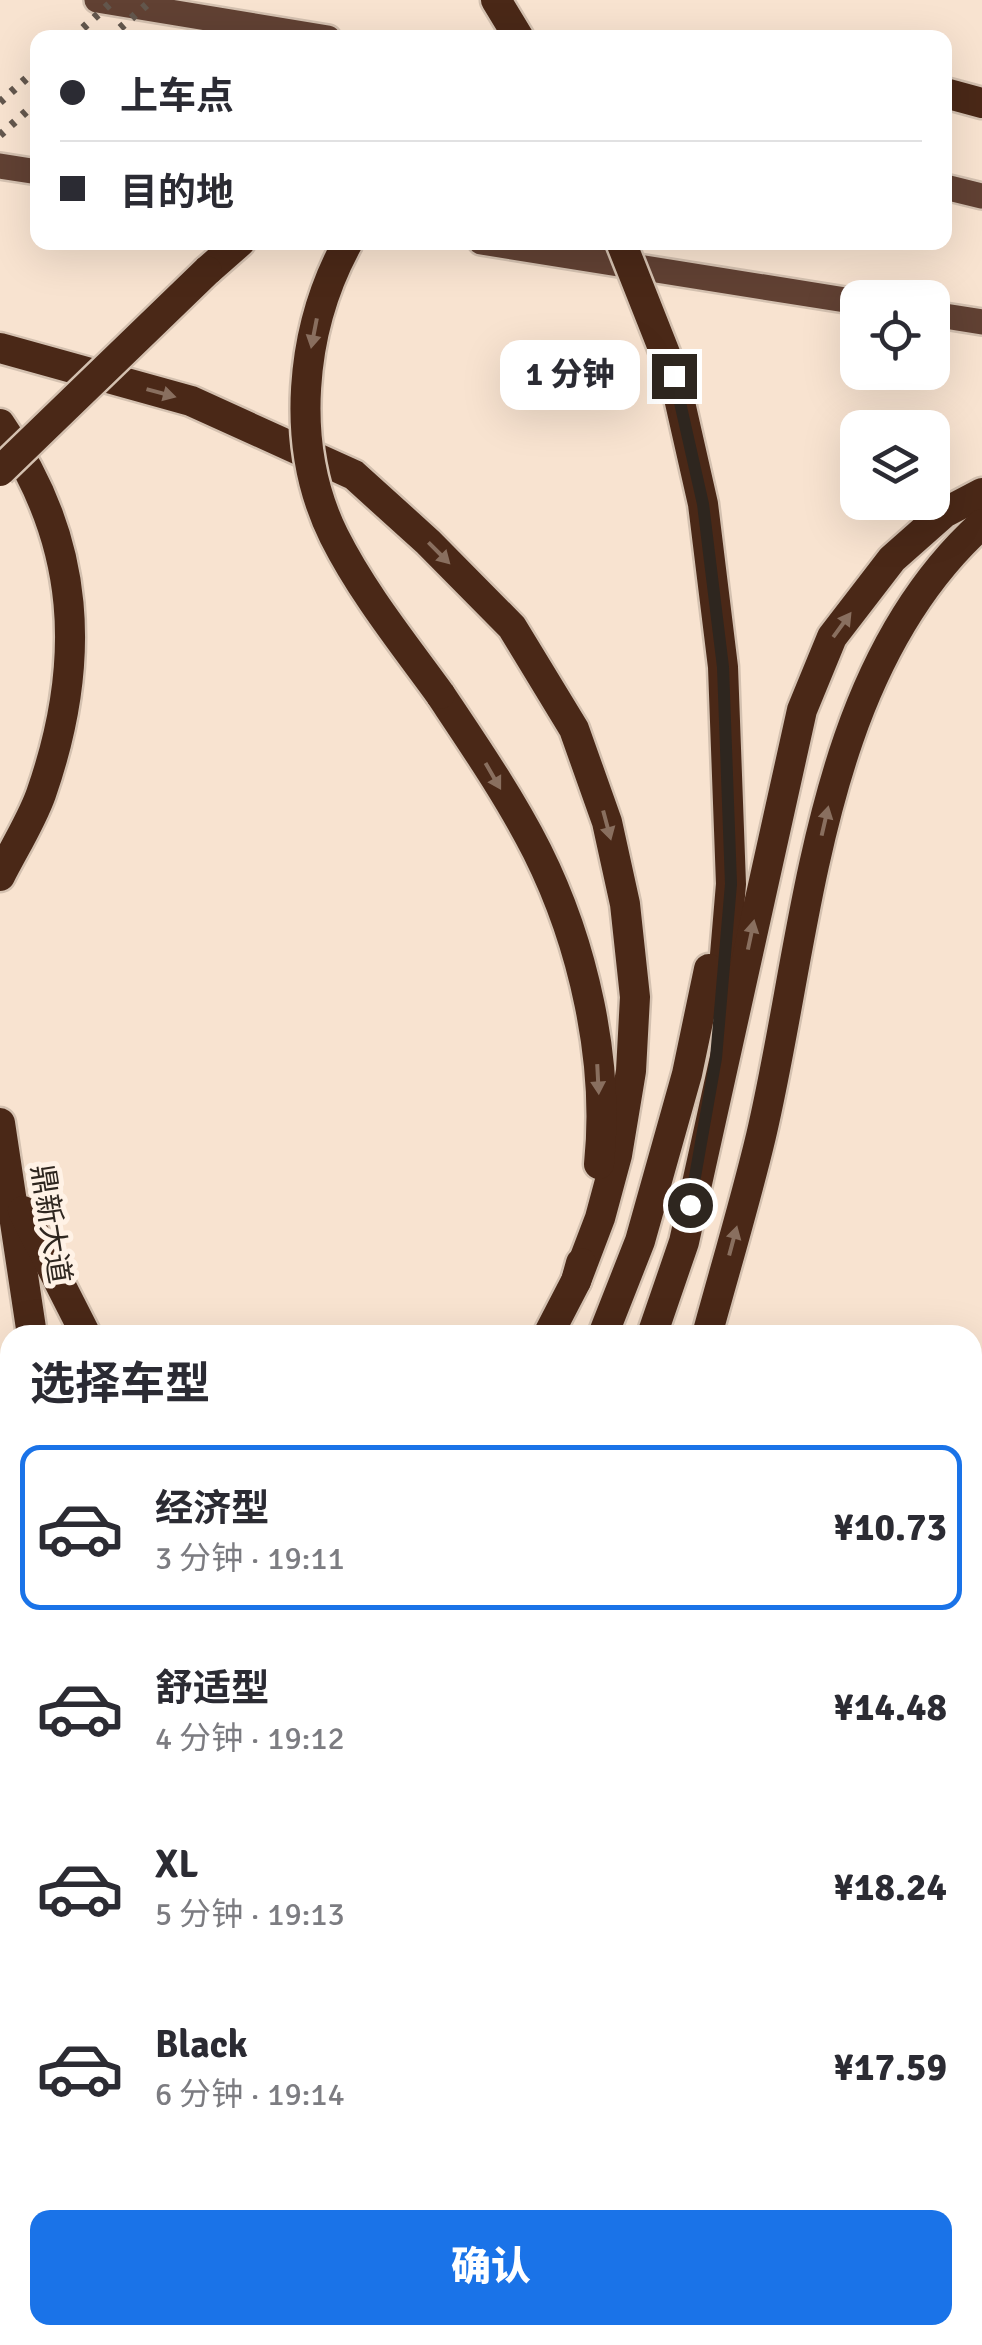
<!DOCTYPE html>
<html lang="zh">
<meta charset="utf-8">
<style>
body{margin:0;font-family:Signika,"Noto Sans SC",sans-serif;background:#f2f2f3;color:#2b2b33;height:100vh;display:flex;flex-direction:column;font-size:38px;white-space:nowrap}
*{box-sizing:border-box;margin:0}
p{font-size:32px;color:#7c7c81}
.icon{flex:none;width:55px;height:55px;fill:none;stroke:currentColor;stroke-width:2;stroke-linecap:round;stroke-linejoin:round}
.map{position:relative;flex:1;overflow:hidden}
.details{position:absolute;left:0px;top:1325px;width:982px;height:1020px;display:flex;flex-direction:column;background:#fff;border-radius:30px 30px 0 0;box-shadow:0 10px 40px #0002}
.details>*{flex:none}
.banner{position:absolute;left:30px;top:30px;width:922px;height:220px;border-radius:20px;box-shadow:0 10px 40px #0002;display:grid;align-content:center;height:220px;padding:0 30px;background:#fff}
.tools{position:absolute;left:840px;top:280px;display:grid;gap:20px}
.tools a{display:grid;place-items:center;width:110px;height:110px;border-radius:20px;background:#fff;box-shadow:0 10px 40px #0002;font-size:50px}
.end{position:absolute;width:45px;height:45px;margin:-22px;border:12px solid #2e261f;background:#fff;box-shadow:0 0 0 5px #fff}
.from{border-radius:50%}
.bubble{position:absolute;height:70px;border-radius:20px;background:#fff;box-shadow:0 10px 40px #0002;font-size:32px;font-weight:800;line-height:70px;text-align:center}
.banner b{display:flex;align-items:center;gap:35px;height:95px;font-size:38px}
.banner b+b{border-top:2px solid #e1e1e2}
.banner i{width:25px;height:25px;background:#2b2b33}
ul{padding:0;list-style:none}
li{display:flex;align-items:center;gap:30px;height:165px;margin:0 20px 15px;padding:0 10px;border:5px solid transparent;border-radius:20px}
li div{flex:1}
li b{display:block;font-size:38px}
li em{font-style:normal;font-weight:800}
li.on{border-color:#1a73e8}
li>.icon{width:90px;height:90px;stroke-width:1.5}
h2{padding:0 30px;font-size:45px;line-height:120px}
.cta{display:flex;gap:20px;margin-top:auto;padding:20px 30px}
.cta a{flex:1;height:115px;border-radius:20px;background:#1a73e8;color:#fff;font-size:40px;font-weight:800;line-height:115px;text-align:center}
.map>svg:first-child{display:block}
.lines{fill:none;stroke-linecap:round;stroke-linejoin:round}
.major-casing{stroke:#d4c1b0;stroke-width:30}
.highway-casing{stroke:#d4c1b0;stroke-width:35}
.major{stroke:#614133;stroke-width:25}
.highway{stroke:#4a2817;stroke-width:30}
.rail{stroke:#63574d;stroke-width:8;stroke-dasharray:5 10;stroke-linecap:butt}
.highway-bridge-casing{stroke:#d4c1b0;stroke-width:35;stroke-linecap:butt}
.highway-bridge{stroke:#4a2817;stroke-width:30}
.oneway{fill:#896f5f}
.route{stroke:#2e261f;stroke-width:12}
.labels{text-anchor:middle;stroke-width:10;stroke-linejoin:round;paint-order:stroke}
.street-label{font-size:30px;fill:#2e261f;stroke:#fff2e6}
</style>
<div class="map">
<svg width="982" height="2345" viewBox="0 0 982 2345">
<rect width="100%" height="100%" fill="#f8e3d0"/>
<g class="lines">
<!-- major casing -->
<g class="major-casing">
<g id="major">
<polyline points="97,0 328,38"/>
<polyline points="0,166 38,172"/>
<polyline points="945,187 982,196"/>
<polyline points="481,242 858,302"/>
<polyline points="932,314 982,322"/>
</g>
</g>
<!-- highway casing -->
<g class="highway-casing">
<g id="highway">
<polyline points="496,0 519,38"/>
<polyline points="945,93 982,103"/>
<polyline points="207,271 240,242"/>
<polyline points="0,348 191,401 354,475 428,542 512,627 574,729 607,822 625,904 635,997 631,1071 617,1155 600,1218 576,1281"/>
<polyline points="674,376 703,504 723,667 731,884 721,1002"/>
<path d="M0,424C82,541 87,662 41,794C31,822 13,850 0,876"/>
<path d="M440,694C474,745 509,796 537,851C583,943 610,1061 599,1164"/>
<polyline points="0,1123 32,1335"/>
<polyline points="23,1211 86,1335"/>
<polyline points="548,1335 576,1281 581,1263"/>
<polyline points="603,1335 640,1241 687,1074 709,969"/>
<polyline points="652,1335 684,1242 802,710 832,637 892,559 944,513 982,493"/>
<path d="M707,1335C725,1269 745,1203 761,1136C809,932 816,674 982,524"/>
<polyline points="0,1828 10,1831"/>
<polyline points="0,1940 10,1946"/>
<polyline points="112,2335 112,2345"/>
<polyline points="239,2345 241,2335"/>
</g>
</g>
<!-- major -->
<use href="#major" class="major"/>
<!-- highway -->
<use href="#highway" class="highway"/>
<!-- rail -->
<g class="rail">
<polyline points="72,38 114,0"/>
<polyline points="109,38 152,0"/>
<polyline points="0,102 38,68"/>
<polyline points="0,135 38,101"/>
</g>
<!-- highway-bridge casing -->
<g class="highway-bridge-casing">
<g id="highway-bridge">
<path d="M348,242C300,329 289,445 334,536C362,592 403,643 440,694"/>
<polyline points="621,242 674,376"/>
<polyline points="0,471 207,271"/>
</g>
</g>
<!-- highway-bridge -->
<use href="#highway-bridge" class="highway-bridge"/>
</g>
<!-- one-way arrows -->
<defs><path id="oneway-solid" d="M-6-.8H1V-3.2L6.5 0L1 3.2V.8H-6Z" transform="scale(2.5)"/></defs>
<g class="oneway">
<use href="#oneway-solid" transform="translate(314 333) rotate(101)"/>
<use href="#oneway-solid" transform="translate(161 393) rotate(15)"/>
<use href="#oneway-solid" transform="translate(439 553) rotate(45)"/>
<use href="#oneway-solid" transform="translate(842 625) rotate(-54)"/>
<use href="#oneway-solid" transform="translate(493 776) rotate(60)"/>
<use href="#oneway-solid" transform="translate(825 821) rotate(-77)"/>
<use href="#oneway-solid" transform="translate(607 825) rotate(75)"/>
<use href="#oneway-solid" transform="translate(751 935) rotate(-78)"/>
<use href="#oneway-solid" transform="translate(598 1079) rotate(87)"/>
<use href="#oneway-solid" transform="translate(733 1241) rotate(-75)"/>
</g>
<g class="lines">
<!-- route -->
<polyline class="route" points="674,376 703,504 723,667 731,884 716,1058 690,1205"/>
</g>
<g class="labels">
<!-- street labels -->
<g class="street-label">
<text transform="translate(51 1224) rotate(81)" y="10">鼎新大道</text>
</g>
</g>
</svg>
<div class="tools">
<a><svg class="icon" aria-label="locate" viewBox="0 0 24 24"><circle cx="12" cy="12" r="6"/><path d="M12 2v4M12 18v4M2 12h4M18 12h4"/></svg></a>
<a><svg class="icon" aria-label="layers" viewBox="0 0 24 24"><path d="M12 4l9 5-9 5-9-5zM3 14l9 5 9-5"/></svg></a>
</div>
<i class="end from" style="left:690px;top:1205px"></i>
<i class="end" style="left:674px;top:376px"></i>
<div class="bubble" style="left:500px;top:340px;width:140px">1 分钟</div>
<div class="banner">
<b><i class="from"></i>上车点</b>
<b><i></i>目的地</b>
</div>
<section class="details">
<h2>选择车型</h2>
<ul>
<li class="on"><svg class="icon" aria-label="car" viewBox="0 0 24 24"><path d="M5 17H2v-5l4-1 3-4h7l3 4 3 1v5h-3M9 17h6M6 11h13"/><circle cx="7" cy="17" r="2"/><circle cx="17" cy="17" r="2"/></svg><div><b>经济型</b><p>3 分钟 · 19:11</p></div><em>¥10.73</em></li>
<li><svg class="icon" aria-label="car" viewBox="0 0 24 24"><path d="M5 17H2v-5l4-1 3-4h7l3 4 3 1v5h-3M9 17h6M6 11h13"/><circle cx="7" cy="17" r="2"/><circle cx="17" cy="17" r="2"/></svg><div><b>舒适型</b><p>4 分钟 · 19:12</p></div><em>¥14.48</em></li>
<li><svg class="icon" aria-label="car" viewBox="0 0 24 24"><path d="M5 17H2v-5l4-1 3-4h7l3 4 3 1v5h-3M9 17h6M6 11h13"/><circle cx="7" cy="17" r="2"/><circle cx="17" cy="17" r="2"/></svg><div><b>XL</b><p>5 分钟 · 19:13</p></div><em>¥18.24</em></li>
<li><svg class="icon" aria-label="car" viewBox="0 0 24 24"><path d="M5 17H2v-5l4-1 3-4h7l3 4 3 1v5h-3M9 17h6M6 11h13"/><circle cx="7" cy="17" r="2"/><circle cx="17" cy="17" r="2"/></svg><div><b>Black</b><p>6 分钟 · 19:14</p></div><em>¥17.59</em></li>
</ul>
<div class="cta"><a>确认</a></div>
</section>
</div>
